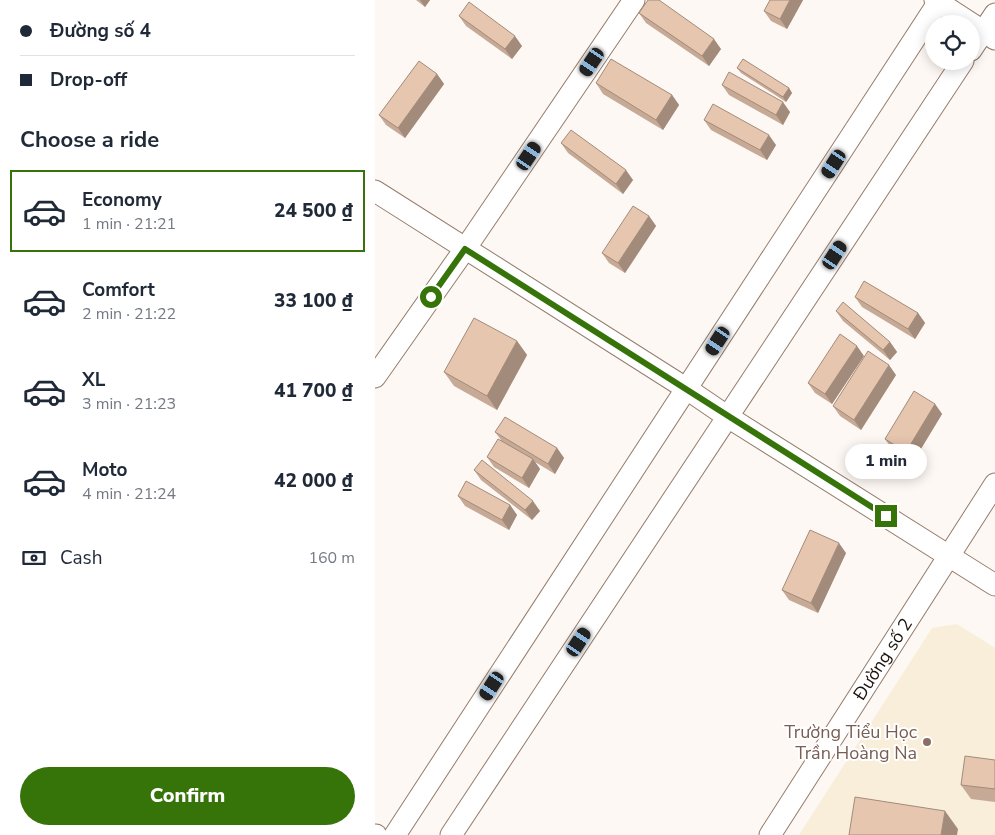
<!DOCTYPE html>
<meta charset="utf-8">
<style>
body{margin:0;font-family:"Nunito Sans",sans-serif;background:#f2f2f3;color:#1f2937;height:100vh;display:flex;flex-direction:column;font-size:19px;white-space:nowrap}
*{box-sizing:border-box;margin:0}
p{font-size:16px;color:#747a83}
.icon{flex:none;width:28px;height:28px;fill:none;stroke:currentColor;stroke-width:2;stroke-linecap:round;stroke-linejoin:round}
.map{position:relative;flex:1;overflow:hidden}
.side{display:flex;flex-direction:column;background:#fff;width:375px}
.side>*{flex:none}
.hud{display:grid;align-content:center;height:110px;padding:0 20px;background:#fff}
.fabs{position:absolute;left:550px;top:15px;display:grid;gap:10px}
.fabs a{display:grid;place-items:center;width:55px;height:55px;border-radius:50%;background:#fff;box-shadow:0 2px 12px #0003;font-size:25px}
.end{position:absolute;width:22px;height:22px;margin:-11px;border:6px solid #367309;background:#fff;box-shadow:0 0 0 2px #fff}
.from{border-radius:50%}
.bubble{position:absolute;height:35px;border-radius:18px;background:#fff;box-shadow:0 2px 12px #0003;font-size:16px;font-weight:800;line-height:35px;text-align:center}
.car{position:absolute;width:15px;height:30px;margin:-15px -8px;border-radius:6px;box-shadow:0 0 4px 1px #0007;background:linear-gradient(#222 24%,#8ab4d8 0 40%,#222 0 76%,#8ab4d8 0 86%,#222 0)}
.hud b{display:flex;align-items:center;gap:18px;height:48px;font-size:19px}
.hud b+b{border-top:1px solid #e0e1e3}
.hud i{width:12px;height:12px;background:#1f2937}
ul{padding:0;list-style:none}
li{display:flex;align-items:center;gap:15px;height:82px;margin:0 10px 8px;padding:0 10px;border:2px solid transparent;border-radius:0px}
li div{flex:1}
li b{display:block;font-size:19px}
li em{font-style:normal;font-weight:800}
li.active{border-color:#367309}
li>.icon{width:45px;height:45px;stroke-width:1.5}
h2{padding:0 20px;font-size:22px;line-height:60px}
.pay{display:flex;align-items:center;gap:12px;height:55px;padding:0 20px;font-size:19px}
.pay p{margin-inline-start:auto}
.action{display:flex;gap:10px;margin-top:auto;padding:10px 20px}
.action a{flex:1;height:58px;border-radius:30px;background:#367309;color:#fff;font-size:20px;font-weight:800;line-height:58px;text-align:center}
main{display:flex;flex:1;min-height:0}
.map>svg:first-child{display:block}
.education{fill:#f8eed9}
.lines{fill:none;stroke-linecap:round;stroke-linejoin:round}
.street-casing{stroke:#967c6c;stroke-width:23}
.street{stroke:#fff;stroke-width:21}
.wall{fill:#c7aa96}
.shaded-wall{fill:#a28b7a}
.building{fill:#e7c6af;stroke:#a28b7a}
.route{stroke:#367309;stroke-width:6}
.education-dot{fill:#8d6e63;stroke:#fff;stroke-width:2}
.labels{text-anchor:middle;stroke-width:4;stroke-linejoin:round;paint-order:stroke}
.street-label{font-size:18px;fill:#1d130d;stroke:#fff}
.education-label{font-size:18px;fill:#785e54;stroke:#fff;text-anchor:end}
</style>
<main>
<section class="side">
<div class="hud">
<b><i class="from"></i>Đường số 4</b>
<b><i></i>Drop-off</b>
</div>
<h2>Choose a ride</h2>
<ul>
<li class="active"><svg class="icon" aria-label="car" viewBox="0 0 24 24"><path d="M5 17H2v-5l4-1 3-4h7l3 4 3 1v5h-3M9 17h6M6 11h13"/><circle cx="7" cy="17" r="2"/><circle cx="17" cy="17" r="2"/></svg><div><b>Economy</b><p>1 min · 21:21</p></div><em>24 500 ₫</em></li>
<li><svg class="icon" aria-label="car" viewBox="0 0 24 24"><path d="M5 17H2v-5l4-1 3-4h7l3 4 3 1v5h-3M9 17h6M6 11h13"/><circle cx="7" cy="17" r="2"/><circle cx="17" cy="17" r="2"/></svg><div><b>Comfort</b><p>2 min · 21:22</p></div><em>33 100 ₫</em></li>
<li><svg class="icon" aria-label="car" viewBox="0 0 24 24"><path d="M5 17H2v-5l4-1 3-4h7l3 4 3 1v5h-3M9 17h6M6 11h13"/><circle cx="7" cy="17" r="2"/><circle cx="17" cy="17" r="2"/></svg><div><b>XL</b><p>3 min · 21:23</p></div><em>41 700 ₫</em></li>
<li><svg class="icon" aria-label="car" viewBox="0 0 24 24"><path d="M5 17H2v-5l4-1 3-4h7l3 4 3 1v5h-3M9 17h6M6 11h13"/><circle cx="7" cy="17" r="2"/><circle cx="17" cy="17" r="2"/></svg><div><b>Moto</b><p>4 min · 21:24</p></div><em>42 000 ₫</em></li>
</ul>
<div class="pay"><svg class="icon" aria-label="cash" viewBox="0 0 24 24"><path d="M3 7h18v10H3z"/><circle cx="12" cy="12" r="2"/></svg>Cash<p>160 m</p></div>
<div class="action"><a>Confirm</a></div>
</section>
<div class="map">
<svg width="620" height="835" viewBox="0 0 620 835">
<rect width="100%" height="100%" fill="#fef8f4"/>
<!-- education -->
<polygon class="education" points="582,624 620,648 620,835 424,835 557,628"/>
<g class="lines">
<!-- street casing -->
<g class="street-casing">
<g id="street">
<polyline points="560,0 620,39"/>
<polyline points="596,50 620,14"/>
<polyline points="0,191 312,389 353,417 620,585"/>
<polyline points="0,377 90,249 259,0"/>
<polyline points="0,835 1,835"/>
<polyline points="20,835 565,0"/>
<polyline points="76,835 588,61"/>
<path id="s1" d="M395,835L620,484"/>
</g>
</g>
<!-- street -->
<use href="#street" class="street"/>
</g>
<!-- wall -->
<g class="wall">
<polygon points="41,0 55,0 50,7"/>
<polygon points="395,0 428,0 412,29 396,21 389,11"/>
<polygon points="264,13 346,49 334,66 271,23"/>
<polygon points="84,16 147,46 137,59 91,26"/>
<polygon points="362,68 414,88 417,93 411,102 366,73"/>
<polygon points="62,74 69,84 30,138 11,125 4,115"/>
<polygon points="221,83 297,95 304,105 288,130 228,94"/>
<polygon points="347,85 415,112 408,125 354,95"/>
<polygon points="329,120 401,145 392,160 336,130"/>
<polygon points="186,143 258,180 248,194 193,153"/>
<polygon points="274,216 281,226 250,273 234,263 227,253"/>
<polygon points="480,297 543,313 550,323 540,339 487,307"/>
<polygon points="461,311 515,342 522,352 515,360 468,321"/>
<polygon points="142,341 152,355 122,410 79,386 69,372"/>
<polygon points="489,356 457,404 440,393 433,383"/>
<polygon points="521,375 486,430 465,416 458,406"/>
<polygon points="560,404 567,414 538,462 517,449 510,439"/>
<polygon points="120,432 182,448 189,458 180,474 160,462 165,469 154,488 119,467 112,457 126,440"/>
<polygon points="99,470 165,511 157,520 106,480"/>
<polygon points="83,496 135,505 142,515 134,530 90,506"/>
<polygon points="471,553 443,613 414,600 407,590"/>
<polygon points="620,760 620,802 596,799 586,785"/>
</g>
<!-- shaded-wall -->
<g class="shaded-wall">
<polygon points="45,0 55,0 50,7"/>
<polygon points="415,0 428,0 412,29 405,19"/>
<polygon points="140,36 147,46 137,59 130,49"/>
<polygon points="339,39 346,49 334,66 327,56"/>
<polygon points="62,74 69,84 30,138 23,128"/>
<polygon points="414,88 417,93 411,102 408,97"/>
<polygon points="297,95 304,105 288,130 281,120"/>
<polygon points="408,102 415,112 408,125 401,115"/>
<polygon points="394,135 401,145 392,160 385,150"/>
<polygon points="251,170 258,180 248,194 241,184"/>
<polygon points="274,216 281,226 250,273 243,263"/>
<polygon points="543,313 550,323 540,339 533,329"/>
<polygon points="142,341 152,355 122,410 112,396"/>
<polygon points="515,342 522,352 515,360 508,350"/>
<polygon points="482,346 489,356 457,404 450,394"/>
<polygon points="514,365 521,375 486,430 479,420"/>
<polygon points="560,404 567,414 538,462 531,452"/>
<polygon points="182,448 189,458 180,474 173,464"/>
<polygon points="158,459 165,469 154,488 147,478"/>
<polygon points="158,501 165,511 157,520 150,510"/>
<polygon points="135,505 142,515 134,530 127,520"/>
<polygon points="464,543 471,553 443,613 436,603"/>
<polygon points="570,811 583,829 582,835 566,835"/>
</g>
<!-- building -->
<g class="building">
<polygon points="273,0 284,0 339,39 327,56 264,13"/>
<polygon points="395,0 415,0 405,19 389,11"/>
<polygon points="94,2 140,36 130,49 84,16"/>
<polygon points="236,59 297,95 281,120 221,83"/>
<polygon points="368,59 414,88 408,97 362,68"/>
<polygon points="44,61 62,74 23,128 4,115"/>
<polygon points="354,72 408,102 401,115 347,85"/>
<polygon points="338,104 394,135 385,150 329,120"/>
<polygon points="196,130 251,170 241,184 186,143"/>
<polygon points="258,206 274,216 243,263 227,253"/>
<polygon points="489,281 543,313 533,329 480,297"/>
<polygon points="468,302 515,342 508,350 461,311"/>
<polygon points="99,318 142,341 112,396 69,372"/>
<polygon points="465,334 482,346 450,394 433,383"/>
<polygon points="493,351 514,365 479,420 458,406"/>
<polygon points="539,391 560,404 531,452 510,439"/>
<polygon points="130,417 182,448 173,464 120,432"/>
<polygon points="123,439 158,459 147,478 112,457"/>
<polygon points="107,460 158,501 150,510 99,470"/>
<polygon points="91,481 135,505 127,520 83,496"/>
<polygon points="435,530 464,543 436,603 407,590"/>
<polygon points="590,756 620,760 620,789 586,785"/>
<polygon points="480,797 570,811 566,835 474,835"/>
</g>
<g class="lines">
<!-- route -->
<polyline class="route" points="56,297 90,249 511,516"/>
</g>
<!-- markers -->
<circle class="education-dot" cx="552" cy="742" r="5"/>
<g class="labels">
<!-- street labels -->
<g class="street-label">
<text dy="6" stroke="none"><textPath href="#s1" startOffset="209">Đường số 2</textPath></text>
</g>
<!-- education labels -->
<g class="education-label">
<text x="542" y="738">Trường Tiểu Học<tspan x="542" dy="21">Trần Hoàng Na</tspan></text>
</g>
</g>
</svg>
<div class="fabs">
<a><svg class="icon" aria-label="locate" viewBox="0 0 24 24"><circle cx="12" cy="12" r="6"/><path d="M12 2v4M12 18v4M2 12h4M18 12h4"/></svg></a>
</div>
<i class="end from" style="left:56px;top:297px"></i>
<i class="end" style="left:511px;top:516px"></i>
<div class="bubble" style="left:470px;top:444px;width:82px">1 min</div>
<i class="car" style="left:217px;top:62px;rotate:214deg"></i>
<i class="car" style="left:154px;top:156px;rotate:34deg"></i>
<i class="car" style="left:459px;top:164px;rotate:213deg"></i>
<i class="car" style="left:460px;top:255px;rotate:33deg"></i>
<i class="car" style="left:343px;top:341px;rotate:213deg"></i>
<i class="car" style="left:204px;top:642px;rotate:33deg"></i>
<i class="car" style="left:117px;top:686px;rotate:213deg"></i>
</div>
</main>
